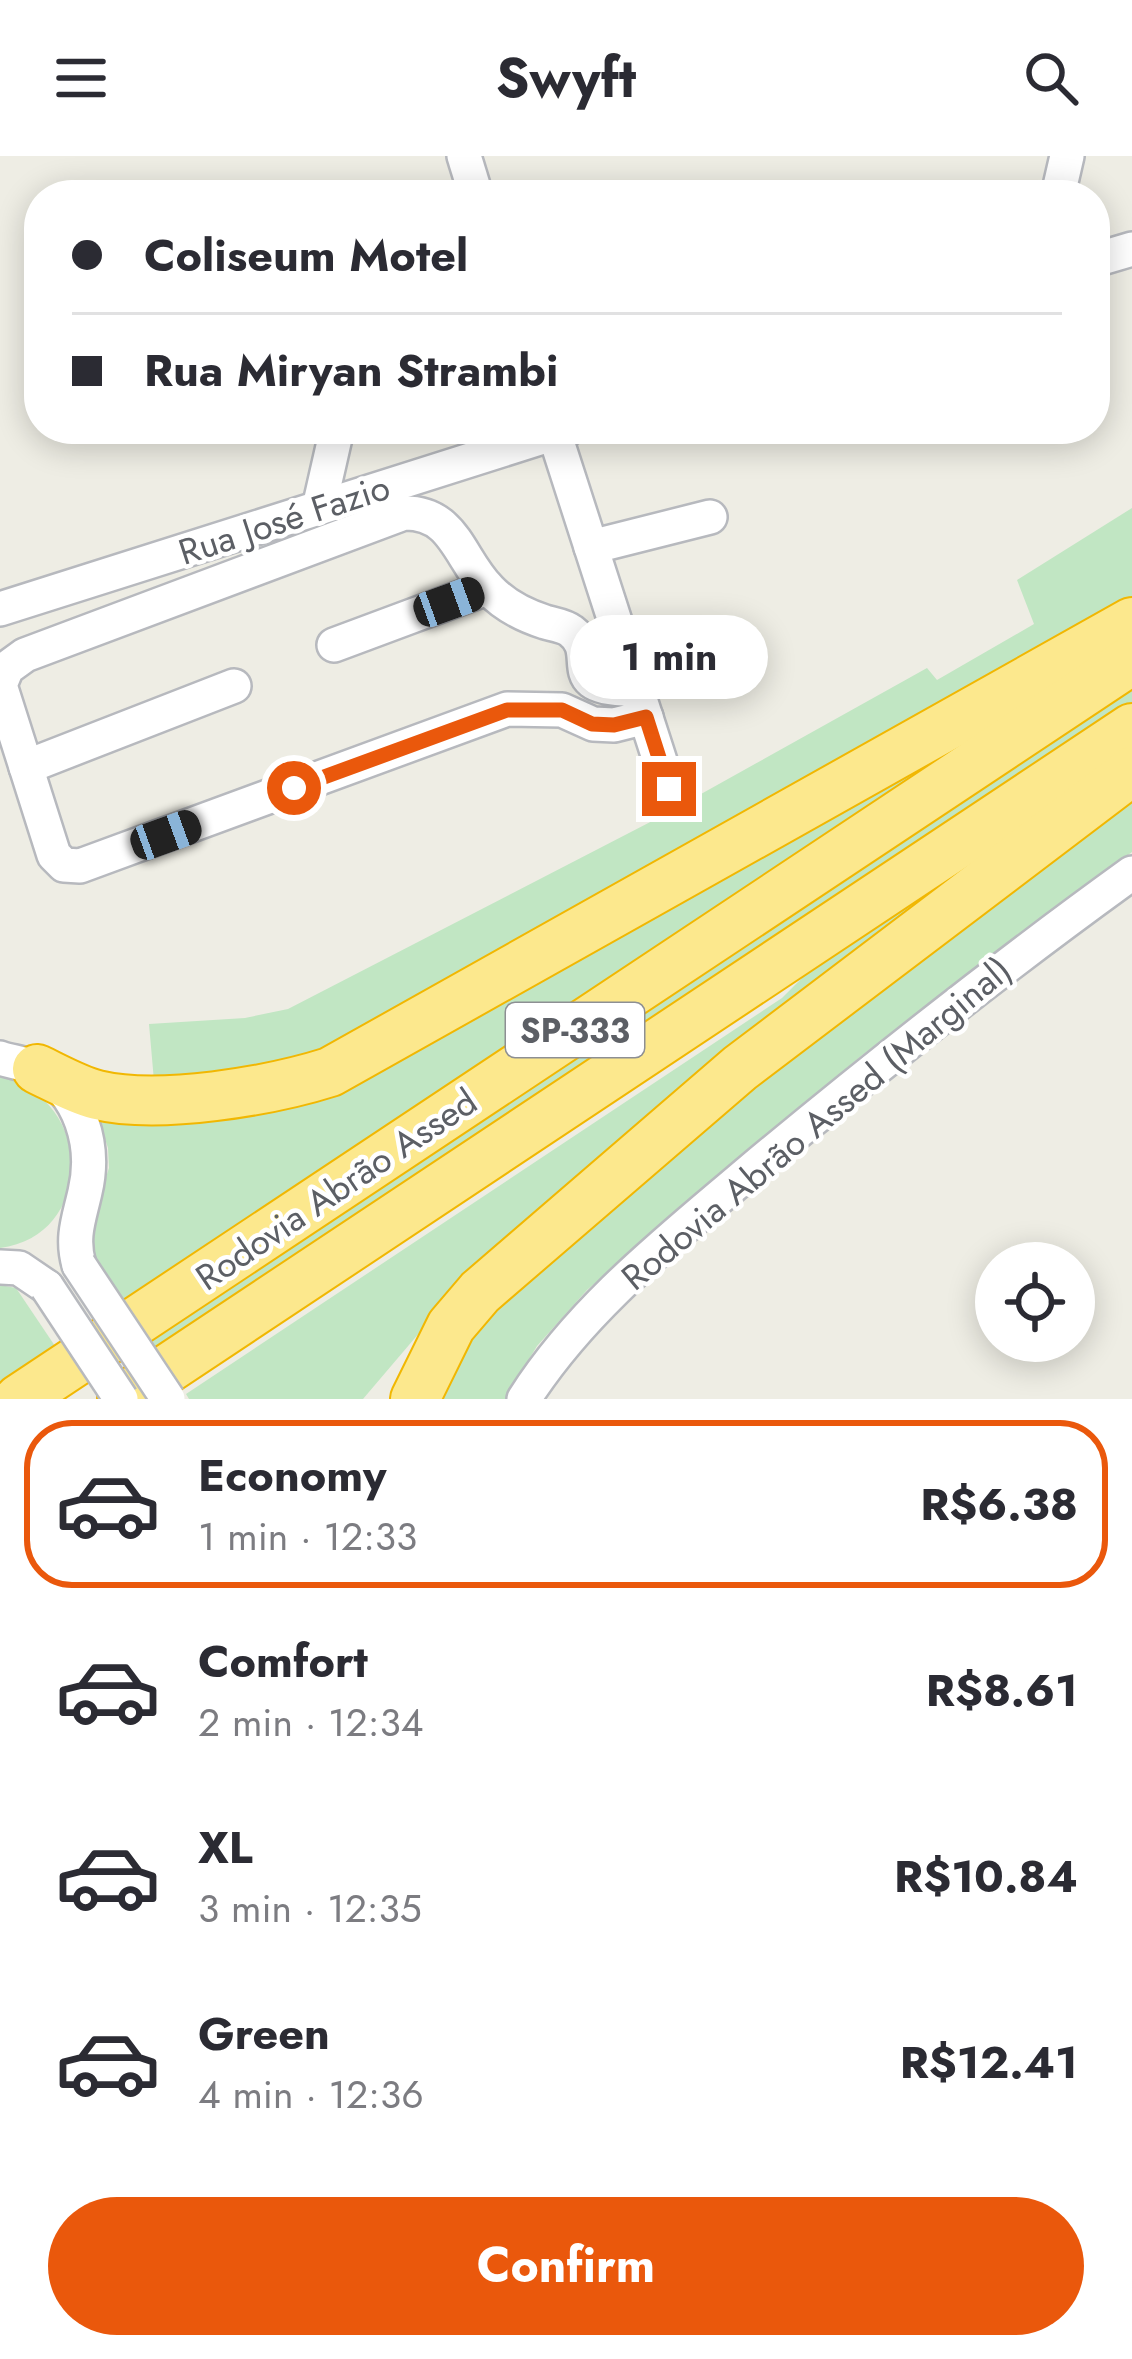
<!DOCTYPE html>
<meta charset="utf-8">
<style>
body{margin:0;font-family:Jost,sans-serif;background:#f7f7f7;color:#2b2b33;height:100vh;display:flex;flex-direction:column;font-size:45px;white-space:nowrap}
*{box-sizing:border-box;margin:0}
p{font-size:39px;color:#7c7c81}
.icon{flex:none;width:66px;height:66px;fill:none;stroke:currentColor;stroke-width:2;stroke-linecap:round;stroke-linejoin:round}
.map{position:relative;height:1243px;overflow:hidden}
.side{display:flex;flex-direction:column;background:#fff;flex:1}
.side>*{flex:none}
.top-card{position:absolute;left:24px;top:24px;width:1086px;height:264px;border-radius:48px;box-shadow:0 6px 30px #0003;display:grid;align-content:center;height:264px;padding:0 48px;background:#fff}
.controls{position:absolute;left:975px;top:1086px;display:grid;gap:24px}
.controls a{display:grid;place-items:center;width:120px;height:120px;border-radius:50%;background:#fff;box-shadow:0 6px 30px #0003;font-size:60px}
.end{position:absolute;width:54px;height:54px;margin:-27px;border:15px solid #ea580c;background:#fff;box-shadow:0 0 0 6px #fff}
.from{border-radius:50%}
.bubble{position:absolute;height:84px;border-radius:42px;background:#fff;box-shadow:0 6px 30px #0003;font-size:39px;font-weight:700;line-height:84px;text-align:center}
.car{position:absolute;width:36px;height:72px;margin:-36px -18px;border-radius:15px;box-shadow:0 0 9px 3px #0007;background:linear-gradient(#222 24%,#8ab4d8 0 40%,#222 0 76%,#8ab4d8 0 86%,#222 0)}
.top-card b{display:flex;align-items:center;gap:42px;height:114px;font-size:45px}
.top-card b+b{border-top:3px solid #e1e1e2}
.top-card i{width:30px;height:30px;background:#2b2b33}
ul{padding:21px 0 0;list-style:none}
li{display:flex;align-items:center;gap:36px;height:168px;margin:0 24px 18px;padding:0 24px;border:6px solid transparent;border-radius:48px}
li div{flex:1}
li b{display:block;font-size:45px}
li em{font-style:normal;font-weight:700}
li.current{border-color:#ea580c}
li>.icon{width:108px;height:108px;stroke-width:1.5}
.action{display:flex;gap:24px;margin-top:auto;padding:24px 48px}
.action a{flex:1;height:138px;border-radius:72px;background:#ea580c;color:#fff;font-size:48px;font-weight:700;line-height:138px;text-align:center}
header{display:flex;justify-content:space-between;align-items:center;height:156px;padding:0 48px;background:#fff;font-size:54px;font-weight:700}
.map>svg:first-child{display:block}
.green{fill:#c1e6c3}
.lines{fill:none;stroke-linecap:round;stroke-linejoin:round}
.minor-casing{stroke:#b7b9be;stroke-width:38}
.highway-casing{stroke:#f1b702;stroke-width:52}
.minor{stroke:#fff;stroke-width:33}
.highway{stroke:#fce88d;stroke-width:48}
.minor-bridge-casing{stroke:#b7b9be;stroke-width:38;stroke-linecap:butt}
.minor-bridge{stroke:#fff;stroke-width:33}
.route{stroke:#ea580c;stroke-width:15}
.labels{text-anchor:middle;stroke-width:9;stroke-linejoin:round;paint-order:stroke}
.shield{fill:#fff;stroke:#8d8f93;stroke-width:3}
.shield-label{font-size:33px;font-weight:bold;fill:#5c5f65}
.street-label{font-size:36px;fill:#5c5f65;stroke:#fff}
</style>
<header><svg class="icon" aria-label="menu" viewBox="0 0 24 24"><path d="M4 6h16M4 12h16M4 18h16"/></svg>Swyft<svg class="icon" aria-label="search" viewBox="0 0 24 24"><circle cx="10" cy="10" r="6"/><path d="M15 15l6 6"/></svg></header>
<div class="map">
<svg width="1132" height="1243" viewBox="0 0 1132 1243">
<rect width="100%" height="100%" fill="#eeede4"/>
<!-- green -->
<g class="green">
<polygon points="1132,352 1132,449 301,906 154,925 149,868 245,862 288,853 658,662 927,512 937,524 1034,468 1017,424"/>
<polygon points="1132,525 1132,555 161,1202 145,1179"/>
<polygon points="1001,568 122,1144 98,1104 93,1107 91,1067 109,1012 108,992 95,952 276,944"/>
<polygon points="1132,630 1132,696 861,900 587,1134 537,1190 505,1243 425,1243 503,1125"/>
<polygon points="1021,673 443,1149 363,1243 189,1243 186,1238 782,842 805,819"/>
<path d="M0,920C97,945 94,1080 0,1092Z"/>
<polygon points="0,1129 16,1132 55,1190 0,1227"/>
</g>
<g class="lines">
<!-- minor casing -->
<g class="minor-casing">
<g id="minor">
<polyline points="464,0 476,39"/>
<polyline points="1058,39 1067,0"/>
<polyline points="1095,104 1132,93"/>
<polyline points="553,273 669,633"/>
<polyline points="319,352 337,273"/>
<polyline points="591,391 710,361"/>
<polyline points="0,453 568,273"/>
<polyline points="334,489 487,432"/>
<path d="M637,533C555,535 603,499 571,475C565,470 552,468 545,466C523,459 505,450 489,433C459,403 455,356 404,357L25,499L7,512L0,529L54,699L64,709L80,710L507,553L562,554L593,568L614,569L646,561"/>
<polyline points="26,611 234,530"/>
<path d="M0,902C11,906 26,907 37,913C81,936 96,990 85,1036C79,1063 71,1081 79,1109"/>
<polyline points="0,1111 19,1112 47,1131"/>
<path d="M524,1243C582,1152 668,1085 749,1016C875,911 999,813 1132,717"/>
</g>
</g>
<!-- highway casing -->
<g class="highway-casing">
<g id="highway">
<path d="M37,913C56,922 77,934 97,939C159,954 270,935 330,916L1132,466"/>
<polyline points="19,1243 1132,504"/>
<polyline points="122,1243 1132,572"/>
<polyline points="415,1243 451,1170 480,1136 740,912 1132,615"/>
</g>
</g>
<!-- minor -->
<use href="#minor" class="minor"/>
<!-- highway -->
<use href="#highway" class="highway"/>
<!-- minor-bridge casing -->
<g class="minor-bridge-casing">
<g id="minor-bridge">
<polyline points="79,1109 168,1243"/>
<polyline points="47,1131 121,1243"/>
</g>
</g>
<!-- minor-bridge -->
<use href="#minor-bridge" class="minor-bridge"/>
</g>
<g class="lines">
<!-- route -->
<polyline class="route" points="294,632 507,554 562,554 592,568 614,569 646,561 669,633"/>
</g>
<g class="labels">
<!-- shield labels -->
<rect class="shield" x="506" y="847" width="138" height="54" rx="9"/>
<g class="shield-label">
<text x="575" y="886">SP-333</text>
</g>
<!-- street labels -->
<g class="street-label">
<text transform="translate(284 363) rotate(-18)" y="13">Rua José Fazio</text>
<text transform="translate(816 967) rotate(-40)" y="13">Rodovia Abrão Assed (Marginal)</text>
<text transform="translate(336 1033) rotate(-34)" y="13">Rodovia Abrão Assed</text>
</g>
</g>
</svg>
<div class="controls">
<a><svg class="icon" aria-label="locate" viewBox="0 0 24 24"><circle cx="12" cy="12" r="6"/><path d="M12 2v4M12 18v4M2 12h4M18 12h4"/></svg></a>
</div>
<i class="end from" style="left:294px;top:632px"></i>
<i class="end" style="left:669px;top:633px"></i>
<div class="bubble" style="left:570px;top:459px;width:198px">1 min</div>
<i class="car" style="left:449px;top:446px;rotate:70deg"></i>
<i class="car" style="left:166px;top:679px;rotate:70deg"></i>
<div class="top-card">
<b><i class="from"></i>Coliseum Motel</b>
<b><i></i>Rua Miryan Strambi</b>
</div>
</div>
<section class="side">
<ul>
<li class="current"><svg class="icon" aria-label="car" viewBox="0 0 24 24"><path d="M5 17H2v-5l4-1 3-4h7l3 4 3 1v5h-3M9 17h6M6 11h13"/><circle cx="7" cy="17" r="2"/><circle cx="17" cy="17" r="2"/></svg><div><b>Economy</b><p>1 min · 12:33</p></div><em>R$6.38</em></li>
<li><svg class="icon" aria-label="car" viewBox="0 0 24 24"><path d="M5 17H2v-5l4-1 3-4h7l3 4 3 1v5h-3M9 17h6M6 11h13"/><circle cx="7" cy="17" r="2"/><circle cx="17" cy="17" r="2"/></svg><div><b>Comfort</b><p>2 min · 12:34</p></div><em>R$8.61</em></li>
<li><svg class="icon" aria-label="car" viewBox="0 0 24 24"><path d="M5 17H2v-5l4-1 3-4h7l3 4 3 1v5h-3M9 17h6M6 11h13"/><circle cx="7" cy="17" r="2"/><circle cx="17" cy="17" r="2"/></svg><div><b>XL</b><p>3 min · 12:35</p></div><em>R$10.84</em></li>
<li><svg class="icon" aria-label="car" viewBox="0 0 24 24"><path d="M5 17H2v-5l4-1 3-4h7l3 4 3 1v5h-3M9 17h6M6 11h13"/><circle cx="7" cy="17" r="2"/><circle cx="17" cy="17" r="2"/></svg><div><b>Green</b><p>4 min · 12:36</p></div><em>R$12.41</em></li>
</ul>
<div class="action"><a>Confirm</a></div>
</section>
